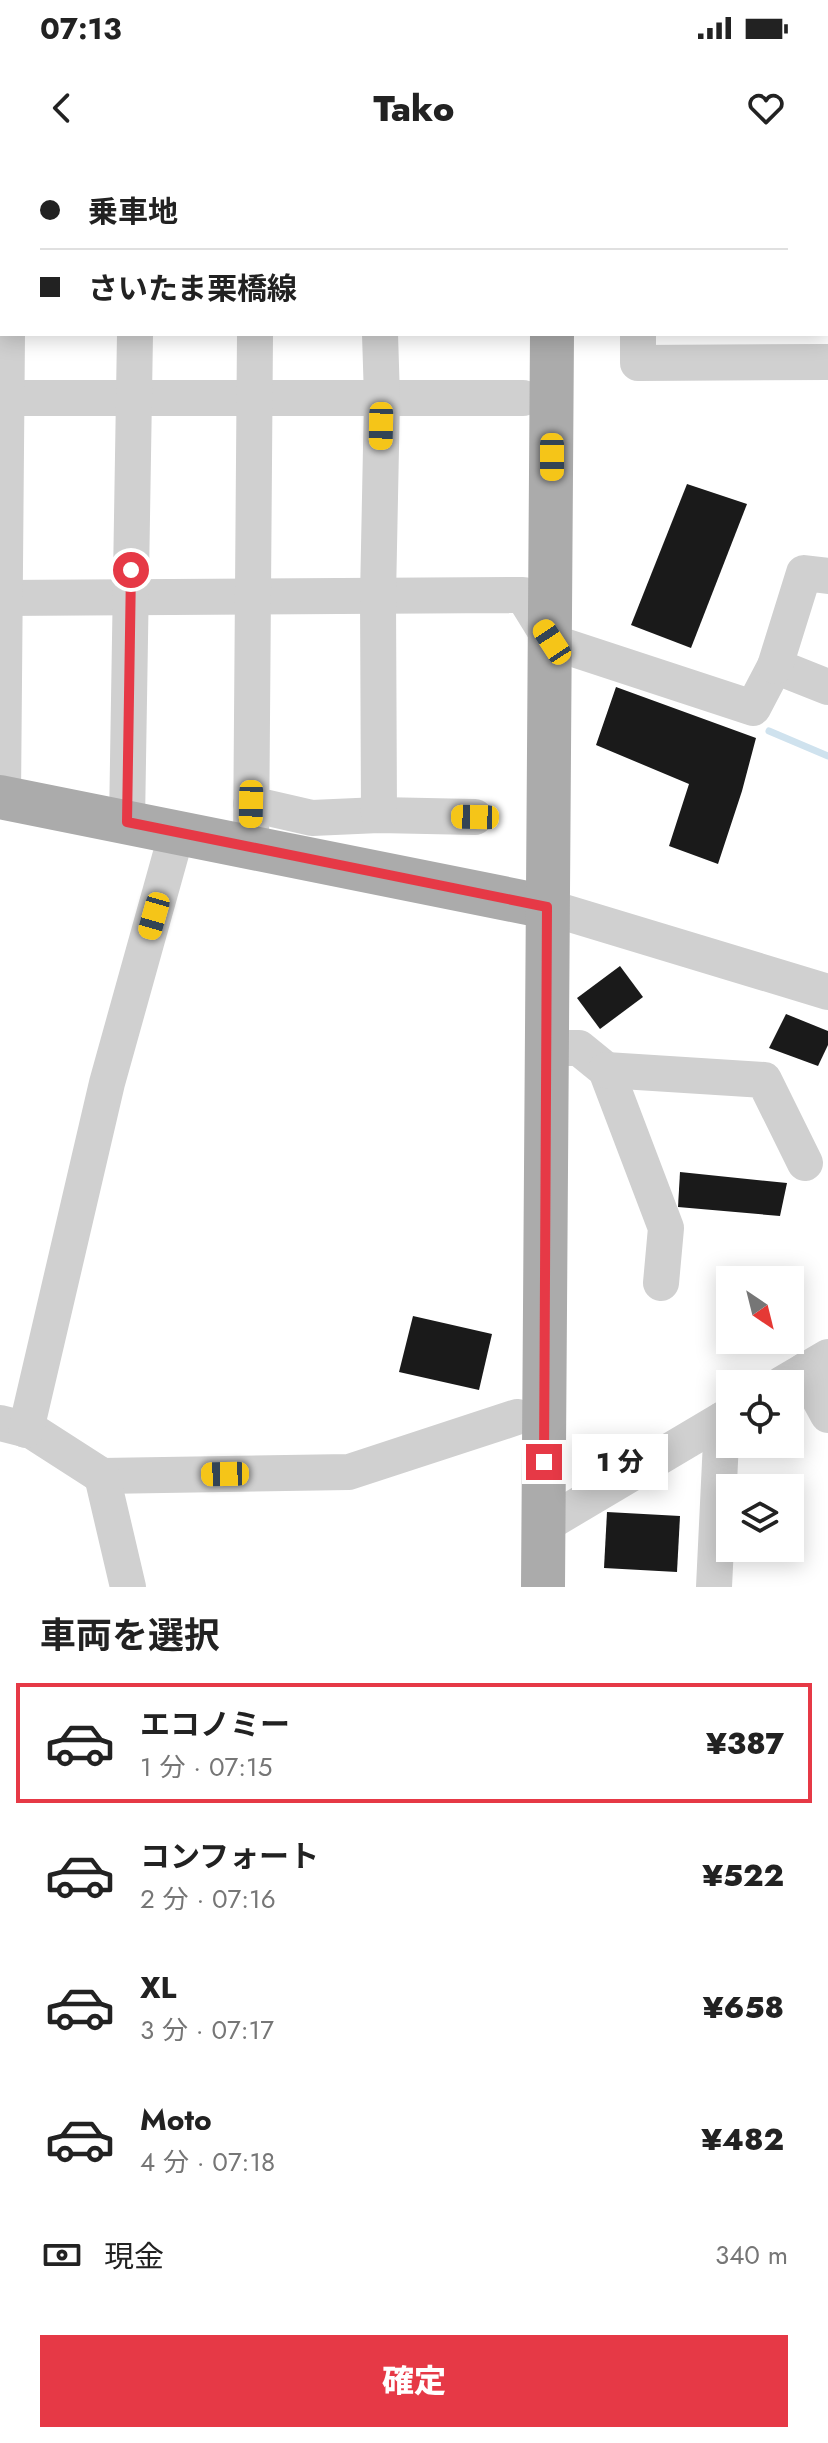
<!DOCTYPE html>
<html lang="ja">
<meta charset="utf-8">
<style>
body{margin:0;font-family:Jost,"Noto Sans JP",sans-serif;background:#f2f2f2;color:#222;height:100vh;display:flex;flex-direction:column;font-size:30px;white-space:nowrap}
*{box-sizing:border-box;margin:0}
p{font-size:26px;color:#767676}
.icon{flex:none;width:44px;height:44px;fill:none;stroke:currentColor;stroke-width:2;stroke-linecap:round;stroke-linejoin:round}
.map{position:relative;height:1427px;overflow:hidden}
.panel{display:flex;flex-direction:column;background:#fff;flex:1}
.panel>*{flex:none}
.banner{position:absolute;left:0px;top:0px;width:828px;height:176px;box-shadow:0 4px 20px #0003;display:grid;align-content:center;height:176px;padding:0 40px;background:#fff}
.needle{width:52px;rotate:145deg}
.buttons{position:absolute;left:716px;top:1106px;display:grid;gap:16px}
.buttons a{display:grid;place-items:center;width:88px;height:88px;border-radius:0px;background:#fff;box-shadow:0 4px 20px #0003;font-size:40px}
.end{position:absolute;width:36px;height:36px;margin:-18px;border:10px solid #e63946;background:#fff;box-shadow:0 0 0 4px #fff}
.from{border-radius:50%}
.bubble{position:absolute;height:56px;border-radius:0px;background:#fff;box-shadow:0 4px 20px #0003;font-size:26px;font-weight:800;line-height:56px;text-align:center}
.car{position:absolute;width:24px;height:48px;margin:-24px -12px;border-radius:10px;box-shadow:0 0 6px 2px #0007;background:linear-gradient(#f5c518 24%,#345 0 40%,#f5c518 0 76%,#345 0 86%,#f5c518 0)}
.banner b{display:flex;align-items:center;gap:28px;height:76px;font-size:30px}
.banner b+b{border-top:2px solid #e0e0e0}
.banner i{width:20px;height:20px;background:#222}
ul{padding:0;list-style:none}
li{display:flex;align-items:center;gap:24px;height:120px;margin:0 16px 12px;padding:0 24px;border:4px solid transparent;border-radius:0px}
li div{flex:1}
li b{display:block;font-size:30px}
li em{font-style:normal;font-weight:800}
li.current{border-color:#e63946}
li>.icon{width:72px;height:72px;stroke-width:1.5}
h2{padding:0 40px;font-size:36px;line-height:96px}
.pay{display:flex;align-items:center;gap:20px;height:88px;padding:0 40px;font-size:30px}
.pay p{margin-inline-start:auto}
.button{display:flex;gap:16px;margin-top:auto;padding:16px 40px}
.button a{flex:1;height:92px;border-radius:0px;background:#e63946;color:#fff;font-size:32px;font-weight:800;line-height:92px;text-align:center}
.status{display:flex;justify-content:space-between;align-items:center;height:56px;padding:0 40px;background:#fff;direction:ltr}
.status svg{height:22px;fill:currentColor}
header{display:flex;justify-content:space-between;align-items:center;height:104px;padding:0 40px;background:#fff;font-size:36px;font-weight:800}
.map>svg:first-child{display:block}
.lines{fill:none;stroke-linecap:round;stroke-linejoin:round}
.stream{stroke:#cfe2ee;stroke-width:7}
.building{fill:#1a1a1a}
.minor{stroke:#d0d0d0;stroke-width:36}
.major{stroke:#ababab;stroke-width:44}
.route{stroke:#e63946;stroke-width:10}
</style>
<div class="status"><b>07:13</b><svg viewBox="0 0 49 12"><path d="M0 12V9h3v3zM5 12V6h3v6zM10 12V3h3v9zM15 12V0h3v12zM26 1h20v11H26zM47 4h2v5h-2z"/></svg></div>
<header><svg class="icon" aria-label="back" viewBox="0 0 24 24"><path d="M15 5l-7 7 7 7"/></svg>Tako<svg class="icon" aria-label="heart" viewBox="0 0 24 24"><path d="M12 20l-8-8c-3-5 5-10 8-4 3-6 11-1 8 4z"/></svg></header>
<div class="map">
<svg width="828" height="1427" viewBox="0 0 828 1427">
<rect width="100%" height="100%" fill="#fff"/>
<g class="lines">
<!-- stream -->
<polyline class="stream" points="769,571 828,596"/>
</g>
<!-- building -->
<g class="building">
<polygon points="687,324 747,344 691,488 631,465"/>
<polygon points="616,527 756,578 742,631 718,704 669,686 689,624 596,585"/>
<polygon points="620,806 643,837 600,869 577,838"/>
<polygon points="786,854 828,871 828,885 818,906 769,888"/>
<polygon points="680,1012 787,1023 780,1056 678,1047"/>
<polygon points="413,1156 492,1174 479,1230 399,1212"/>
<polygon points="607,1352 680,1356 677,1412 604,1408"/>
</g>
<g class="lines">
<!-- minor -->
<g class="minor">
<polyline points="638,0 638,2"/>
<polyline points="123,2 123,0"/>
<polyline points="338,2 339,0"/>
<polyline points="0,35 2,35"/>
<polyline points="638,174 638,203 828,202"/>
<polyline points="0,238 523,238"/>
<polyline points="0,438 523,435 552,482 753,548 775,506 828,527"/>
<polyline points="775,506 804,413 828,416"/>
<polyline points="3,637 7,174"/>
<polyline points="251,644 312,658 379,655 475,657"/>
<polyline points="379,655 378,437 382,238 380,174"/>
<polyline points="127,662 135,174"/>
<polyline points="251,686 255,174"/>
<polyline points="547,747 828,832"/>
<polyline points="546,888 579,888 606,910 666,1068 661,1123"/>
<polyline points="606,910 764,920 805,1003"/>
<polyline points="804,1211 828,1255"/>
<polyline points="782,1224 828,1197"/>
<polyline points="0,1263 32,1271 102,1316 349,1312 517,1257"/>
<polyline points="26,1270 107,923 177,672"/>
<polyline points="102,1316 128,1427"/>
<polyline points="543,1366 730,1255"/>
<polyline points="714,1427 722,1260"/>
</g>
<!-- major -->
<g class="major">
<polyline points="552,2 552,0"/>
<polyline points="826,26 828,26"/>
<polyline points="0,637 547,747"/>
<polyline points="543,1427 552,174"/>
</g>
</g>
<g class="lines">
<!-- route -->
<polyline class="route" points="131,410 127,662 547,747 544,1302"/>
</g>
</svg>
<div class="buttons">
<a><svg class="needle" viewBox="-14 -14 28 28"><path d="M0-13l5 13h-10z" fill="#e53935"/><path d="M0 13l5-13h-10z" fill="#767676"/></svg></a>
<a><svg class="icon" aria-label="locate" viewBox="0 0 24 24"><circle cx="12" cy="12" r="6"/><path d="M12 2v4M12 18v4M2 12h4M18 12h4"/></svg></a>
<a><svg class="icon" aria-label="layers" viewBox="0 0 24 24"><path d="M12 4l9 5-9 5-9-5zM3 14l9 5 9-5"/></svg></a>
</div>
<i class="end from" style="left:131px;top:410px"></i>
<i class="end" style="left:544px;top:1302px"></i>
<div class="bubble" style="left:572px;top:1274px;width:96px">1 分</div>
<i class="car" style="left:381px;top:266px;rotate:181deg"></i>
<i class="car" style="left:552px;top:297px;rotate:180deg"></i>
<i class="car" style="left:552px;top:482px;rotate:327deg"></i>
<i class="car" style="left:251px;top:644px;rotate:181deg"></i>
<i class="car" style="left:475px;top:657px;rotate:271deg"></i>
<i class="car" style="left:154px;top:756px;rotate:196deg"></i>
<i class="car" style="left:225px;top:1314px;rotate:269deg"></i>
<div class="banner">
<b><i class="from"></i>乗車地</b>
<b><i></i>さいたま栗橋線</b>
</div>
</div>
<section class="panel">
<h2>車両を選択</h2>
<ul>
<li class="current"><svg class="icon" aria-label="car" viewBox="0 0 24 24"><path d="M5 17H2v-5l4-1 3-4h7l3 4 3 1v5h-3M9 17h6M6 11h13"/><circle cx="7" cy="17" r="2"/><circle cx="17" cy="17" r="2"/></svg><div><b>エコノミー</b><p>1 分 · 07:15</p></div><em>¥387</em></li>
<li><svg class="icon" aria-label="car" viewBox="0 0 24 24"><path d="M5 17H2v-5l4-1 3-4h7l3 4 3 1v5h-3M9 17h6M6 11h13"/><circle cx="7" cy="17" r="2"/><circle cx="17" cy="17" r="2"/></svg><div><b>コンフォート</b><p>2 分 · 07:16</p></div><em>¥522</em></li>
<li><svg class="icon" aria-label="car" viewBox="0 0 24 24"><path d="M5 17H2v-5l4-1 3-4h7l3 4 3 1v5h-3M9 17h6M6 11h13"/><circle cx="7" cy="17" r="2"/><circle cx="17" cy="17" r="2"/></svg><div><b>XL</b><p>3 分 · 07:17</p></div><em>¥658</em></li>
<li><svg class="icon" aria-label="car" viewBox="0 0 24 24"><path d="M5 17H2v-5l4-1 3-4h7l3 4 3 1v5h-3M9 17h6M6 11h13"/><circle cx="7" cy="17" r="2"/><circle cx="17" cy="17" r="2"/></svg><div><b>Moto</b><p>4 分 · 07:18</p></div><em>¥482</em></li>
</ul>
<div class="pay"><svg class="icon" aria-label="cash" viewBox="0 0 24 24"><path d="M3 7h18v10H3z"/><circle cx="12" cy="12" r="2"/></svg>現金<p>340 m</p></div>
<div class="button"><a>確定</a></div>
</section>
